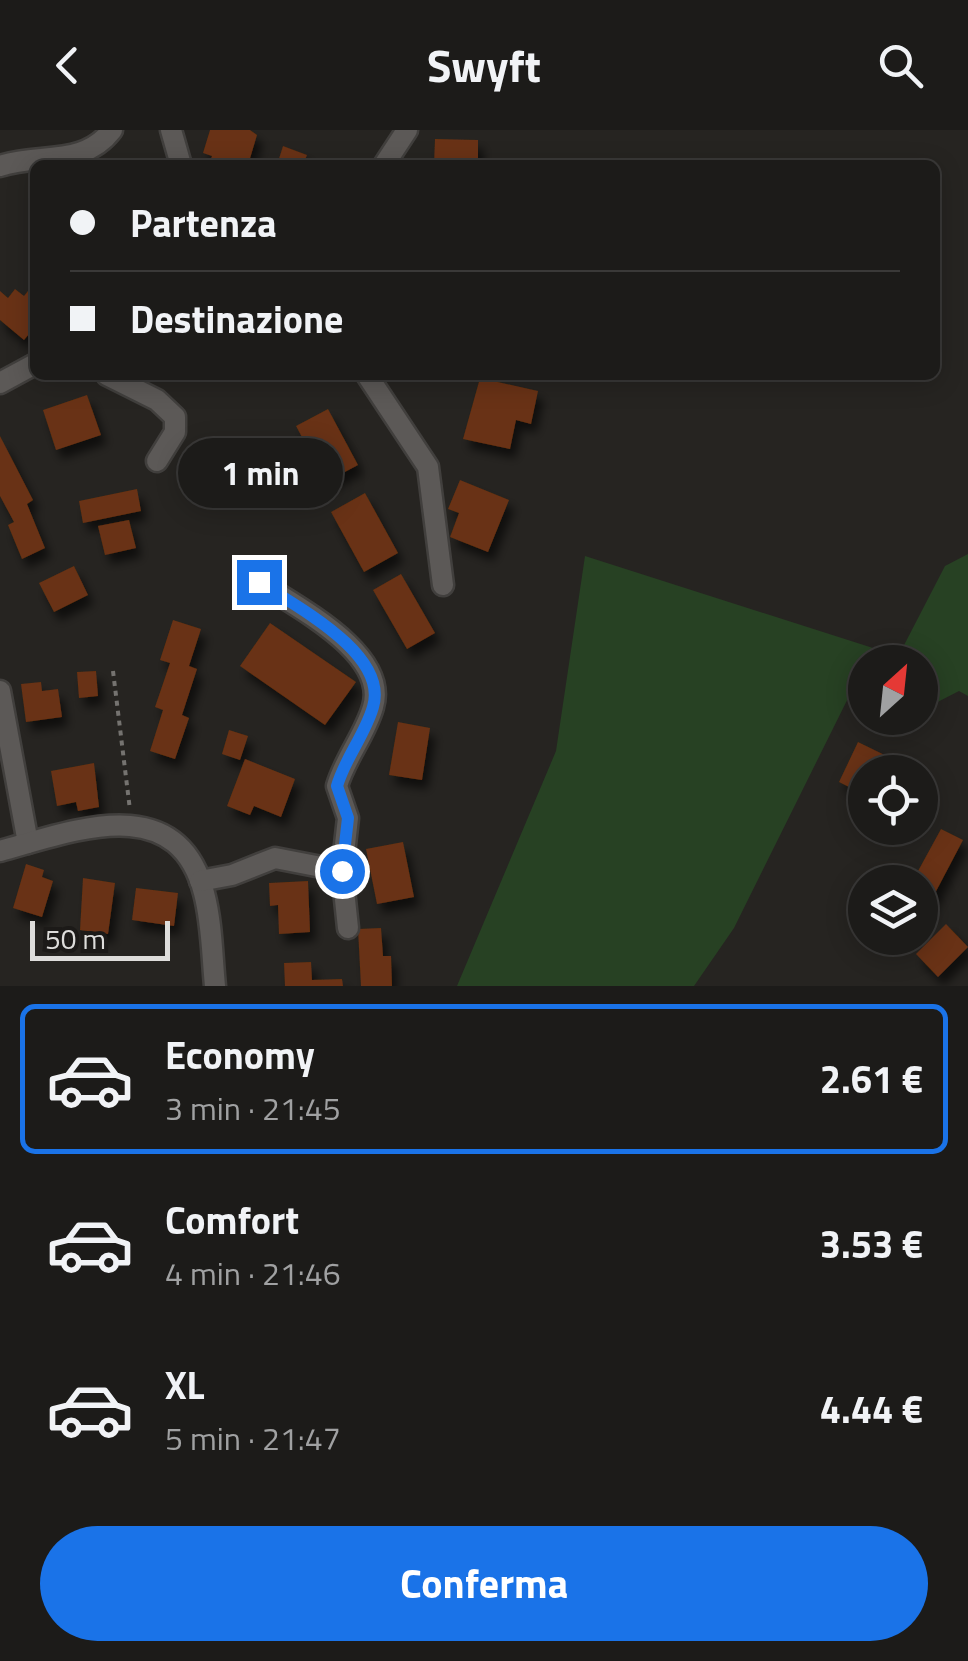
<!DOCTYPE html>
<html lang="it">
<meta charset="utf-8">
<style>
body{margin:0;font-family:"Titillium Web",sans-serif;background:#292826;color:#f1f3f6;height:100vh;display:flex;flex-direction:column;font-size:38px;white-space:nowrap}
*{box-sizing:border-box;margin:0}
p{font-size:32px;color:#a0a1a2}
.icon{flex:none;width:55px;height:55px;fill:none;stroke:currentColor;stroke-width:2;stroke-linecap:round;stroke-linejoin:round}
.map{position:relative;height:856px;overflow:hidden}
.side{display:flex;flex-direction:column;background:#1c1b19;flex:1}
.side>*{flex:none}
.hud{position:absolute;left:30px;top:30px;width:910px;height:220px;border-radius:15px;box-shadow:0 5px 25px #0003,0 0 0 2px #3a3938;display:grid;align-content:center;height:220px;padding:0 40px;background:#1c1b19}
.needle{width:65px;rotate:27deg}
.buttons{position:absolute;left:848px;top:515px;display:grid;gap:20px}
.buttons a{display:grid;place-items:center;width:90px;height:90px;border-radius:50%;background:#1c1b19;box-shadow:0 5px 25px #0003,0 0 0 2px #3a3938;font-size:50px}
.scale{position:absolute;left:30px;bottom:25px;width:140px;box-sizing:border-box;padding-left:10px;border:5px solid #dedddb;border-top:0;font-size:28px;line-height:35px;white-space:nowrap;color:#dedddb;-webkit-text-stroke:8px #1c1a18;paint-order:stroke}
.end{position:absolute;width:45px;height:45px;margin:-22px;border:12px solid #1a73e8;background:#fff;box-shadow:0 0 0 5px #fff}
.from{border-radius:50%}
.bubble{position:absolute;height:70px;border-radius:35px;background:#1c1b19;box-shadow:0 5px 25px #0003,0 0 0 2px #3a3938;font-size:32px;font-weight:700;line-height:70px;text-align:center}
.hud b{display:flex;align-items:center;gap:35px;height:95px;font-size:38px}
.hud b+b{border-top:2px solid #3a3938}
.hud i{width:25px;height:25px;background:#f1f3f6}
ul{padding:18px 0 0;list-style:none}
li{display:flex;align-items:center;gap:30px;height:150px;margin:0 20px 15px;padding:0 20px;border:5px solid transparent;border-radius:15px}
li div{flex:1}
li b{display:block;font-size:38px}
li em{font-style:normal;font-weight:700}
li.on{border-color:#1a73e8}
li>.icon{width:90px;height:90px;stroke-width:1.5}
.action{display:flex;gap:20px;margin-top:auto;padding:20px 40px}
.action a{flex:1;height:115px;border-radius:60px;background:#1a73e8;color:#fff;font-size:40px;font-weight:700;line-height:115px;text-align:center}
header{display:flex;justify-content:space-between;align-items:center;height:130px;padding:0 40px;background:#1c1b19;font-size:45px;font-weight:700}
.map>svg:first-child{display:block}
.green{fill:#274123}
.building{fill:#693212;filter:url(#shadow)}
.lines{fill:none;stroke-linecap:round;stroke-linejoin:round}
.street-casing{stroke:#413f3d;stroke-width:25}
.path{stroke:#757370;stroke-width:4;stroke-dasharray:5 5;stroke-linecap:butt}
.street{stroke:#5c5957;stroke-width:20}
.route{stroke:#1a73e8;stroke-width:12}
</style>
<header><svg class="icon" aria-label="back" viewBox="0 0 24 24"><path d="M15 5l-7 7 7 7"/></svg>Swyft<svg class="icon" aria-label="search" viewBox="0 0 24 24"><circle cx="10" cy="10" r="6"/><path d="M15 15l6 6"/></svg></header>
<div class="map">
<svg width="968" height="856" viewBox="0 0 968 856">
<defs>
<filter id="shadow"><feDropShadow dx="5.5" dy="9" stdDeviation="5" flood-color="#0009"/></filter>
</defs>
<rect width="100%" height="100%" fill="#262421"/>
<!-- green -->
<g class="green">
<polygon points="968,424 968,566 959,561 920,581 920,532 899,532 901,521 945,436"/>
<polygon points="585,426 873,518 734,798 694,856 457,856 556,621"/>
</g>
<!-- building -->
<g class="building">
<polygon points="210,0 250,0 257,5 248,35 209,35 212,26 203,23"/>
<polygon points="435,9 478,10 478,35 434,35"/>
<polygon points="283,16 307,25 303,35 277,35"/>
<polygon points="35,152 35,197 24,210 0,190 0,161 8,168 15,159 24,166"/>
<polygon points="480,248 538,261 531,294 516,290 510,319 463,309"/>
<polygon points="87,265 101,305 56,320 43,280"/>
<polygon points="328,279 358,335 326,352 296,296"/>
<polygon points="0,306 33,370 27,374 45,418 22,429 8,395 14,392 0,366"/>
<polygon points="460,350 509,370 488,422 450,407 459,383 448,379"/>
<polygon points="137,359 141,381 83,393 79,371"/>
<polygon points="365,363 398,423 364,442 331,382"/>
<polygon points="129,390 136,418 105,425 98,396"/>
<polygon points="74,436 88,465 54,482 39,453"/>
<polygon points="401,444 435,503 407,519 373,460"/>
<polygon points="173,490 201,499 189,536 197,539 182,585 189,588 175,629 150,621 163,580 155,577 170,533 160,530"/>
<polygon points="270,493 356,552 325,595 240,536"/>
<polygon points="96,541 98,566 79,568 77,542"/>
<polygon points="41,552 42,561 58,559 62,587 26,592 21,554"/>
<polygon points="398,592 430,598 422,650 389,645"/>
<polygon points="229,600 248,606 240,630 222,624"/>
<polygon points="858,612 901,633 896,642 865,642 865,665 839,652"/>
<polygon points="245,629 295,649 281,687 254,676 250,685 227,676"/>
<polygon points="94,633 99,677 78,681 76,672 57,676 51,641"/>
<polygon points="941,699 963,710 923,786 920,752 912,752"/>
<polygon points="403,712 414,767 377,774 366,719"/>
<polygon points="26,734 44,740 42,747 53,751 42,787 13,778"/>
<polygon points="83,748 115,753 108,804 80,800"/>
<polygon points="308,751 310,802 279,804 278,775 270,776 269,753"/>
<polygon points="136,758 178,763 174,796 132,790"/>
<polygon points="946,794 968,817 938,847 916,824"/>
<polygon points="381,798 383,826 391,826 392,856 361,856 358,799"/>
<polygon points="311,832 312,850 342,849 343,856 285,856 284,833"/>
</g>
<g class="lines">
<!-- street casing -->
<g class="street-casing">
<g id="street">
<polyline points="171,0 181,35"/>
<polyline points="384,35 407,0"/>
<path d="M0,36C39,23 84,37 112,0"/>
<polyline points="107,245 157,270 175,287 175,302 157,331"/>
<polyline points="367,245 428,337 443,455"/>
<polyline points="0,253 35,234"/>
<polyline points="0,561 28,713"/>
<path d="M0,721C73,701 177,659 204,763C212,793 212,826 215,856"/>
<polyline points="342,741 348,798"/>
<path d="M200,751L232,745L275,728L342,741L348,688L337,656C345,628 365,605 373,577C389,523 296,477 259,452"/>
</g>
</g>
<!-- path -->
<polyline class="path" points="113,541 130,680"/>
<!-- street -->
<use href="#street" class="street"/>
</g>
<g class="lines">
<!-- route -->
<path class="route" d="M259,452C295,476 389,524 373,577C365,605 345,628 337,656L348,688L342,741"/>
</g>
</svg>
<div class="buttons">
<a><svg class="needle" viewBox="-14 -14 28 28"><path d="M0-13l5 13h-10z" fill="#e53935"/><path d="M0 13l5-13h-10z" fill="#a0a1a2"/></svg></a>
<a><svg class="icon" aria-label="locate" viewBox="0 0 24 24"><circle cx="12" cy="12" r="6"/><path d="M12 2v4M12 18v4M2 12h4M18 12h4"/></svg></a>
<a><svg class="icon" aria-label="layers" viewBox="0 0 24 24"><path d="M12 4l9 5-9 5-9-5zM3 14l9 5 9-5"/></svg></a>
</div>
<div class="scale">50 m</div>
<i class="end from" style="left:342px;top:741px"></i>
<i class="end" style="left:259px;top:452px"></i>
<div class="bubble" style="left:178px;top:308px;width:165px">1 min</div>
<div class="hud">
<b><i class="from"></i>Partenza</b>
<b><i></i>Destinazione</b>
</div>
</div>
<section class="side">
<ul>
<li class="on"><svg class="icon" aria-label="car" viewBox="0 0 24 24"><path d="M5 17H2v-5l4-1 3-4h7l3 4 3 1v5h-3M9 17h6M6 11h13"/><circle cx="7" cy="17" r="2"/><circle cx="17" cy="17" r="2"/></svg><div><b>Economy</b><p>3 min · 21:45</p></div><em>2.61 €</em></li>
<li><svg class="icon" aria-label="car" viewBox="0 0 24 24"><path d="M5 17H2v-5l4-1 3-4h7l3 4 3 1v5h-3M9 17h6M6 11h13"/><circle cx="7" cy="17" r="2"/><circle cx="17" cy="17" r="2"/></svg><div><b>Comfort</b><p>4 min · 21:46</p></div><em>3.53 €</em></li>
<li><svg class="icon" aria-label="car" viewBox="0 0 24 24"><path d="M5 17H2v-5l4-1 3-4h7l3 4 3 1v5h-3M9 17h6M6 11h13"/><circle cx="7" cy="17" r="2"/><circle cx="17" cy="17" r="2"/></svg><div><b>XL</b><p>5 min · 21:47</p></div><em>4.44 €</em></li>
</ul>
<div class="action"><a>Conferma</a></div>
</section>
